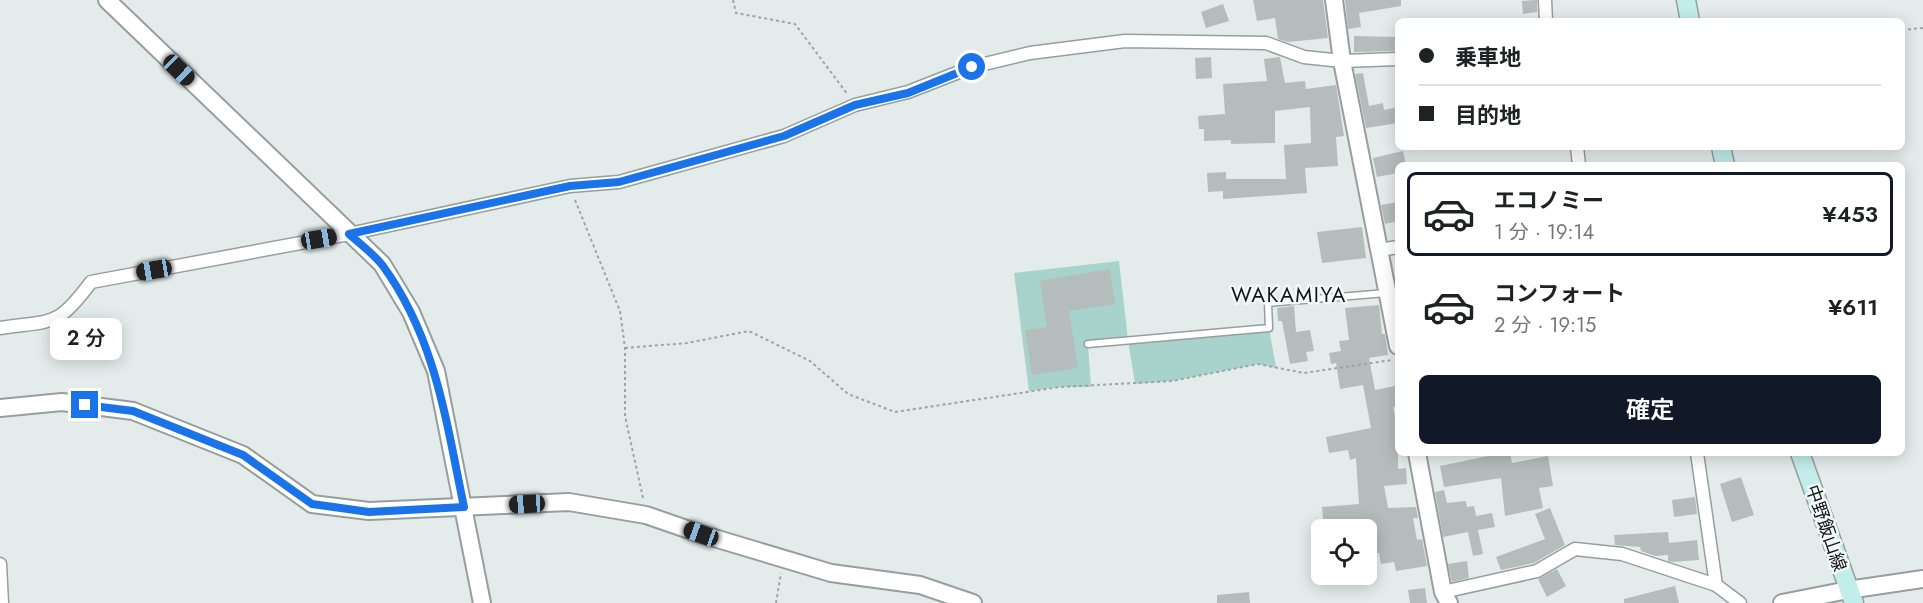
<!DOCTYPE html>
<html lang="ja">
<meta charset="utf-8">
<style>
body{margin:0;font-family:Jost,"Noto Sans JP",sans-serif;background:#f2f2f2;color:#202124;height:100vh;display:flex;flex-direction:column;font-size:22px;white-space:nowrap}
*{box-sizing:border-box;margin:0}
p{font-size:20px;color:#757577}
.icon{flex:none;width:33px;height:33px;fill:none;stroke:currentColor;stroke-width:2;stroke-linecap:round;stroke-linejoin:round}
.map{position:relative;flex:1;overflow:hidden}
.side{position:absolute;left:1395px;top:162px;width:510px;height:294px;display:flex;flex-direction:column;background:#fff;border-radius:9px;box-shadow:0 3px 15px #0003}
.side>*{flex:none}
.top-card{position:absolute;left:1395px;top:18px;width:510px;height:132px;border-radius:9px;box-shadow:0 3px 15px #0003;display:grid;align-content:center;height:132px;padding:0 24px;background:#fff}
.buttons{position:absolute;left:1311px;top:519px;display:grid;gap:12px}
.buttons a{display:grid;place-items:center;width:66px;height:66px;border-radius:9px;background:#fff;box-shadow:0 3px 15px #0003;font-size:30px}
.end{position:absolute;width:27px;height:27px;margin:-14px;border:8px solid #1a73e8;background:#fff;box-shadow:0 0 0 3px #fff}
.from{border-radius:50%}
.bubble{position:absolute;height:42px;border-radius:9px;background:#fff;box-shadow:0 3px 15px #0003;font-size:20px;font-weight:600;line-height:42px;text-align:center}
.car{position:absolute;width:18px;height:36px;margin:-18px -9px;border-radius:8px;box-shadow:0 0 4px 2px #0007;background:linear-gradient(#222 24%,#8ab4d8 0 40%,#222 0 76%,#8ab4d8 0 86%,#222 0)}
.top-card b{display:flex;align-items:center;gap:21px;height:57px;font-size:22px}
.top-card b+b{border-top:2px solid #e0e0e0}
.top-card i{width:15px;height:15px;background:#202124}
ul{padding:10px 0 0;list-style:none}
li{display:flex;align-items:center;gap:18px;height:84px;margin:0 12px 9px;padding:0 12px;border:3px solid transparent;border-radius:9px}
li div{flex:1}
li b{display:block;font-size:22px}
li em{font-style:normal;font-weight:600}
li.selected{border-color:#111827}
li>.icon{width:54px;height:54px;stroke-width:1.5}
.primary-button{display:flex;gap:12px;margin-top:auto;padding:12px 24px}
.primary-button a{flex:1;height:69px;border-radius:9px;background:#111827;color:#fff;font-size:24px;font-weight:600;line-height:69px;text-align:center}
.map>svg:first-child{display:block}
.green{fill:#a8d2cc}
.building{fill:#b5bdbc}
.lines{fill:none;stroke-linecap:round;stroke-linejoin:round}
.service-casing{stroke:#979f9e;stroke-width:9}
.minor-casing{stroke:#979f9e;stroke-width:15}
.tertiary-casing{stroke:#979f9e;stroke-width:20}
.secondary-casing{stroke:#979f9e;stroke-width:21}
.path{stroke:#9da4a3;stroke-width:2;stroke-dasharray:3 3;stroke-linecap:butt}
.service{stroke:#fff;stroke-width:6}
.minor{stroke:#fff;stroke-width:12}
.tertiary{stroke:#fff;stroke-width:16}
.secondary{stroke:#c3edea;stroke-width:18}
.route{stroke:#1a73e8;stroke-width:8}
.labels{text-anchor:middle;stroke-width:5;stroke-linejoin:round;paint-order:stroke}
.street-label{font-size:18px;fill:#131616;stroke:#f1faf8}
.quarter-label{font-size:21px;letter-spacing:1.5px;fill:#131616;stroke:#f1faf8}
</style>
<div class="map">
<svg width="1923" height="603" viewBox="0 0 1923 603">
<rect width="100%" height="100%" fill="#e4eceb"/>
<!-- green -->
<polygon class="green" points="1119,261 1128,340 1269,328 1276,368 1258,364 1172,381 1135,384 1128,341 1088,345 1091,387 1060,387 1029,391 1014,273"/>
<!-- building -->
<g class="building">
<polygon points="1253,0 1323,0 1328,38 1288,42 1278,39 1275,18 1257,21"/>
<polygon points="1345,0 1401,0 1401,6 1359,13 1361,27 1348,29"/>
<polygon points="1537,0 1537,12 1523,14 1522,1"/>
<polygon points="1223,4 1229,21 1206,28 1201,12"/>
<polygon points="1354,36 1398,37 1398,51 1354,52"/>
<polygon points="1211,57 1212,78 1196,79 1195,58"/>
<polygon points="1280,57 1285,83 1305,81 1306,89 1336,85 1344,136 1336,137 1338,166 1305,168 1307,193 1223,199 1223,191 1208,192 1207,173 1226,172 1226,179 1286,179 1284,145 1311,143 1310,107 1275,111 1275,143 1231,144 1231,140 1204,141 1204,129 1199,129 1198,116 1225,114 1223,84 1267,81 1264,59"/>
<polygon points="1363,73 1369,106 1383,103 1384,110 1398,107 1398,123 1366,128 1355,74"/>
<polygon points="1403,151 1406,165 1398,165 1398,173 1377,177 1373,158"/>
<polygon points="1398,202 1398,221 1385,224 1381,205"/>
<polygon points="1362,227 1366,258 1322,263 1317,232"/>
<polygon points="1110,269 1115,304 1069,311 1078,368 1032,375 1025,330 1047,327 1040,281"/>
<polygon points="1379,305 1382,334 1385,334 1388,355 1369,358 1375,390 1395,386 1398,406 1393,407 1398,430 1398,469 1406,468 1407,484 1384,486 1388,508 1416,507 1418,518 1413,518 1417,540 1422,539 1427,566 1396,571 1394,562 1381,564 1379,553 1376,553 1371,526 1324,529 1322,507 1359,504 1356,458 1350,460 1348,450 1329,453 1326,437 1371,428 1363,385 1340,389 1336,363 1331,364 1329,353 1341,351 1339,341 1349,340 1345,308"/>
<polygon points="1294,306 1296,332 1310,330 1314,351 1306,352 1308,361 1290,364 1282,321 1278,321 1277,308"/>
<polygon points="1488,453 1510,453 1512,463 1548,456 1553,486 1539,488 1543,508 1505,516 1501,478 1444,487 1440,466 1488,456"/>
<polygon points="1741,477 1754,515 1732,522 1720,484"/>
<polygon points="1444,490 1447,503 1466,501 1467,507 1474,506 1476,516 1492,513 1495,527 1478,530 1483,554 1473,556 1468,532 1443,537 1435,492"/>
<polygon points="1695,497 1697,514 1674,517 1672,500"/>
<polygon points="1550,508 1565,545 1534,563 1501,570 1496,557 1545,539 1535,514"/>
<polygon points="1668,532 1669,543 1697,540 1699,560 1672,562 1668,561 1668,555 1655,556 1641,551 1640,547 1615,545 1614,535"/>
<polygon points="1467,561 1469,578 1452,582 1448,564"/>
<polygon points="1557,569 1566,586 1547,597 1538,579"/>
<polygon points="1675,586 1679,603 1624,603 1624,599"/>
<polygon points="1425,588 1427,603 1410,603 1408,590"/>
<polygon points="1249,592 1250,603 1217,603 1217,595"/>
</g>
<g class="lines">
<!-- service casing -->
<g class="service-casing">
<polyline id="service" points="1088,344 1269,328 1268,303 1386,293"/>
</g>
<!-- minor casing -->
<g class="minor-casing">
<g id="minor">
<polyline points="1545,0 1546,21"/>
<polyline points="1577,147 1579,165"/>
<polyline points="1379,250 1398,247"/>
<path d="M0,328C53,320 57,328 91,282L349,234L570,186L619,182L784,136L855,105L908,92L972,67L1030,53L1125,41L1266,43L1304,57L1342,61L1398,59"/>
<polyline points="1697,453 1716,585"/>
<polyline points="0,564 2,603"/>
<polyline points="1443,592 1537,571 1575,549 1622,554 1716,585 1740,603"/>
</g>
</g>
<!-- tertiary casing -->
<g class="tertiary-casing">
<g id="tertiary">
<polyline points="107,0 382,264 411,312 436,371 482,603"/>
<polyline points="1334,0 1342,61 1398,346"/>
<polyline points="0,408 62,402 133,411 243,455 312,504 369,511 569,502 646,515 701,534 831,573 920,585 973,603"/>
<polyline points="1417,453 1443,592 1449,603"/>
<polyline points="1782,603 1848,590 1923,579"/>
</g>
</g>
<!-- secondary casing -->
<g class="secondary-casing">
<g id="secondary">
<polyline points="1686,0 1690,21"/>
<polyline points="1721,147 1725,165"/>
<polyline points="1800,453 1854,603"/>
</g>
</g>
<!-- path -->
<g class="path">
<polyline points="733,0 736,13 795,24 848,95"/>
<polyline points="1902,30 1923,28"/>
<polyline points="575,200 620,311 625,348 625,416 643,498"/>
<polyline points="625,348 687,343 749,331 810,361 848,394 895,412 1060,387 1172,381 1258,364 1304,373 1392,360"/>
<polyline points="776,603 781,573"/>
</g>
<!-- service -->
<use href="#service" class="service"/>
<!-- minor -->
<use href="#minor" class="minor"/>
<!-- tertiary -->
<use href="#tertiary" class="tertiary"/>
<!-- secondary -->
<use href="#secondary" class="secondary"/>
</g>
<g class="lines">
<!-- route -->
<path class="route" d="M85,405L133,411L243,455L312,504L369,512L464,507C446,421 436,339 383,266C374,254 360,244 349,234L570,186L619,182L784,136L855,105L908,93L972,67"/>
</g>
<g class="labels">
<!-- street labels -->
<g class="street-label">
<text transform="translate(1826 528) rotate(71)" y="6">中野飯山線</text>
</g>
<!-- quarter labels -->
<g class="quarter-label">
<text x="1289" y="302">WAKAMIYA</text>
</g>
</g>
</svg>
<div class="buttons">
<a><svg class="icon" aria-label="locate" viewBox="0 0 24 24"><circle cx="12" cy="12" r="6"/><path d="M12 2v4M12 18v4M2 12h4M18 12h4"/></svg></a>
</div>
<i class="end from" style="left:972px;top:67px"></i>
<i class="end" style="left:85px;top:405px"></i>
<div class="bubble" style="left:50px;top:318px;width:72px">2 分</div>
<i class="car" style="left:179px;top:70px;rotate:134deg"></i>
<i class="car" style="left:319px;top:239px;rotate:81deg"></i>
<i class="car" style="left:154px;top:270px;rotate:260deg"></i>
<i class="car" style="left:527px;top:504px;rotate:267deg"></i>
<i class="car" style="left:701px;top:534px;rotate:290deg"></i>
<div class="top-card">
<b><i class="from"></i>乗車地</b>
<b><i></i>目的地</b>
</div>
<section class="side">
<ul>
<li class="selected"><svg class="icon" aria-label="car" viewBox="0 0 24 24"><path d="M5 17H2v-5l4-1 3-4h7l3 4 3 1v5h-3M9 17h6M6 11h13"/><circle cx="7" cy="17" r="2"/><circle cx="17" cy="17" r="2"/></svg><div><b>エコノミー</b><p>1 分 · 19:14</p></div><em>¥453</em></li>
<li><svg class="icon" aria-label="car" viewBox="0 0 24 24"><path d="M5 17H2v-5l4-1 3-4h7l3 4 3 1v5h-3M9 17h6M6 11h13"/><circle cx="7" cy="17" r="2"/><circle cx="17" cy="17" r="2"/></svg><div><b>コンフォート</b><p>2 分 · 19:15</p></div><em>¥611</em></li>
</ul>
<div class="primary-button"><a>確定</a></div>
</section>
</div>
